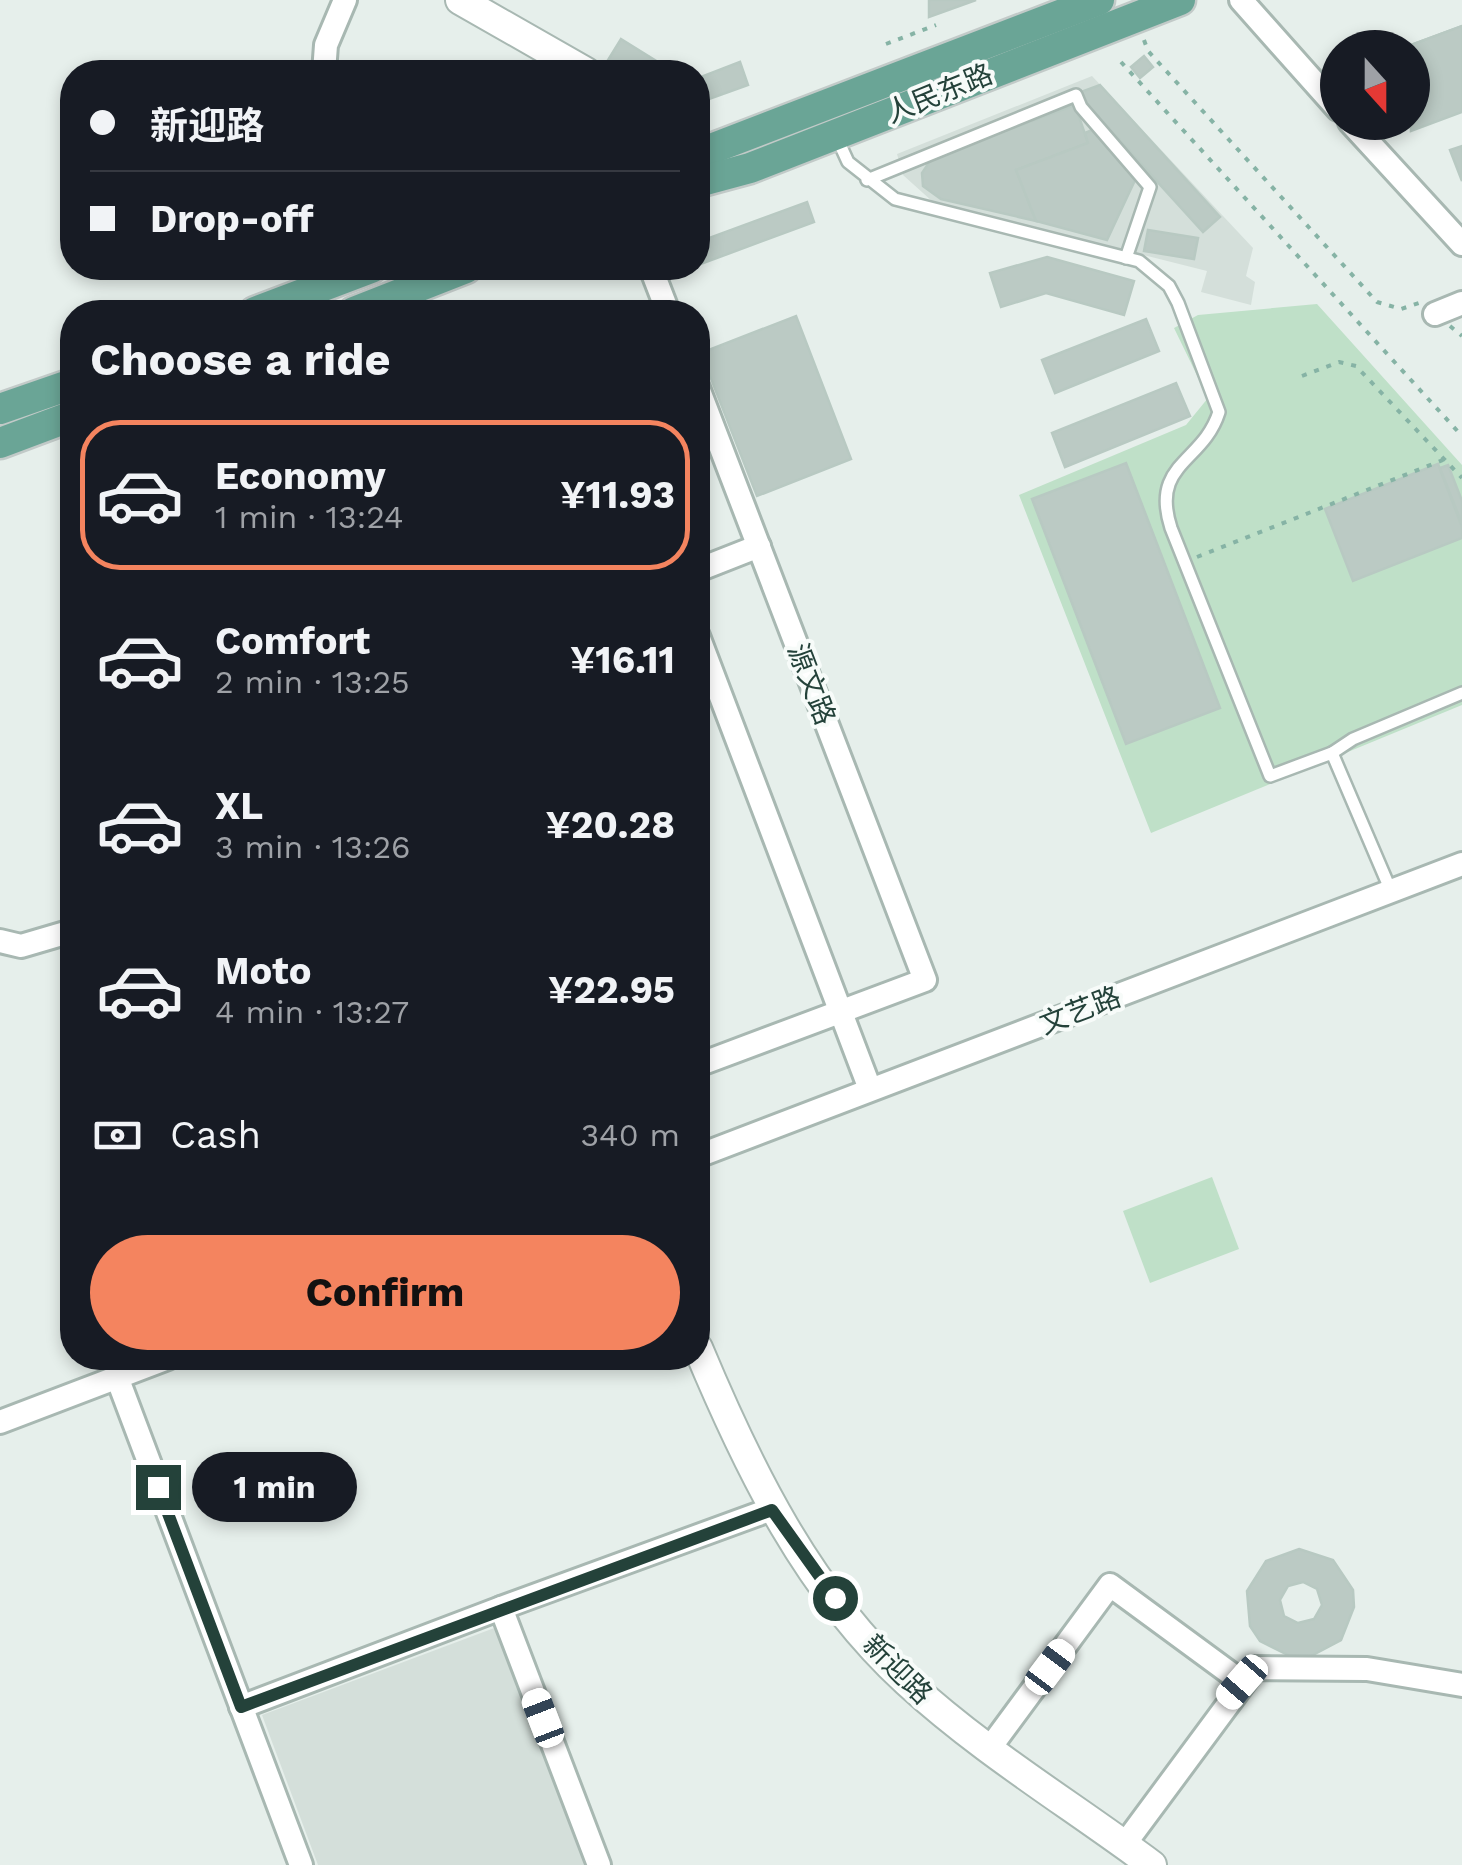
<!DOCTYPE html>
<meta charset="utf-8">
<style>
body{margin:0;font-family:"Work Sans","Noto Sans SC",sans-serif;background:#20242c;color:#f1f3f6;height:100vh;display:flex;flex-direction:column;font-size:38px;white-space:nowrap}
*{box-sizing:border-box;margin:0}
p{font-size:32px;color:#9ea1a6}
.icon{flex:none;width:55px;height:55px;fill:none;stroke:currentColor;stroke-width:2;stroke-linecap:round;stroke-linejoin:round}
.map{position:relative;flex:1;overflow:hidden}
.sheet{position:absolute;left:60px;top:300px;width:650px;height:1070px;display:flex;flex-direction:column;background:#171b24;border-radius:40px;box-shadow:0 5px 15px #0003}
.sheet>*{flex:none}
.banner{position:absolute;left:60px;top:60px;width:650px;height:220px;border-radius:40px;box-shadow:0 5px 15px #0003;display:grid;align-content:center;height:220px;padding:0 30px;background:#171b24}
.needle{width:65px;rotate:159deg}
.fabs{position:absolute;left:1320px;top:30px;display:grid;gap:20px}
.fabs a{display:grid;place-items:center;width:110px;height:110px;border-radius:50%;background:#171b24;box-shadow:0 5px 15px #0003;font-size:50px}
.end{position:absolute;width:45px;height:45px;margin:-22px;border:12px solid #24423a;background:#fff;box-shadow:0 0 0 5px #fff}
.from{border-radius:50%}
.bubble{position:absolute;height:70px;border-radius:35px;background:#171b24;box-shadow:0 5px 15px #0003;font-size:32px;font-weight:700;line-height:70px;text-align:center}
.car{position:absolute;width:30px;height:60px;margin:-30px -15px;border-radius:12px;box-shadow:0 0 8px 2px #0007;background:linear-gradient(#fff 24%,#345 0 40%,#fff 0 76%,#345 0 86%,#fff 0)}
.banner b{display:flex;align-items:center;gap:35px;height:95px;font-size:38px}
.banner b+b{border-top:2px solid #363941}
.banner i{width:25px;height:25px;background:#f1f3f6}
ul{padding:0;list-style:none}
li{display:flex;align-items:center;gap:30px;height:150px;margin:0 20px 15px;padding:0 10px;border:5px solid transparent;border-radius:40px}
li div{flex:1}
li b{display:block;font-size:38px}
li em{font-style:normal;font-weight:700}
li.active{border-color:#f4845f}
li>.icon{width:90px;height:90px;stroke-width:1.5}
h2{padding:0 30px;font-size:45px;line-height:120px}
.pay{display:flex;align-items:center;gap:25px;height:110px;padding:0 30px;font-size:38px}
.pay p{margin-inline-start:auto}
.primary-button{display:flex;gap:20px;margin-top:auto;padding:20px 30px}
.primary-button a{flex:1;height:115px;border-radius:60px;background:#f4845f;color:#111;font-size:40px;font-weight:700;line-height:115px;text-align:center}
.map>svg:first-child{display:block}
.built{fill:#d4dfda}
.green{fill:#bfe0c8}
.building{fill:#bbcac4;stroke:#b8c9c2;stroke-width:2.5;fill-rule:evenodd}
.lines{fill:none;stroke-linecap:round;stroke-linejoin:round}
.service-casing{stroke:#a8b8b2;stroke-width:16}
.minor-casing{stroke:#a8b8b2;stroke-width:28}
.tertiary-casing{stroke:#a8b8b2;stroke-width:32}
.primary-casing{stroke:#c2cac8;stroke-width:35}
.path{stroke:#86b3a5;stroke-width:4;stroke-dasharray:5 8;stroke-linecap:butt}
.service{stroke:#fff;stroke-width:11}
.minor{stroke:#fff;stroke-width:22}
.tertiary{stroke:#fff;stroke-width:28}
.primary{stroke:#6aa596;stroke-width:30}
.route{stroke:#24423a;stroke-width:12}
.labels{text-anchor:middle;stroke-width:8;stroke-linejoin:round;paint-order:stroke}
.street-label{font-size:28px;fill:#24423a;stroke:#f7fbf9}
</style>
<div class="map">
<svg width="1462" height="1865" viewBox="0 0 1462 1865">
<rect width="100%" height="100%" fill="#e6efeb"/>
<!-- built -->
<g class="built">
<polygon points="1092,76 1253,248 1246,276 1255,282 1251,305 1201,292 1207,271 933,202 903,175 897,154"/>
<polygon points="497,1627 586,1865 318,1865 262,1715"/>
</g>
<!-- green -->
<g class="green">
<polygon points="1317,304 1462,465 1462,705 1151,833 1019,495 1186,425 1208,398 1174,328 1198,315"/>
<polygon points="1212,1177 1239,1249 1150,1283 1123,1211"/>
</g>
<!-- building -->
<g class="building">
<polygon points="929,0 976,0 929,17"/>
<polygon points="1462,26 1462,89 1412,108 1412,48 1403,48"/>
<polygon points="1462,26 1462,112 1411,131 1412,48 1403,48"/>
<polygon points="621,39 674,72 627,72 608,60"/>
<polygon points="1144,56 1153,67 1140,78 1131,67"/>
<polygon points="740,62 748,85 698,103 698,78"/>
<polygon points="1100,85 1220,217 1203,232 1084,101 1081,92"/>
<polygon points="1075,105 1088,143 1016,170 1036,221 941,199 923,186 922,173 932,158"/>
<polygon points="1092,130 1136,178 1107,240 1036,221 1016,170 1088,143 1085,133"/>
<polygon points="1462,146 1462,181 1450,150"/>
<polygon points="807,202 814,222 698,265 698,242"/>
<polygon points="1148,230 1198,238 1194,259 1144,251"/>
<polygon points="1047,257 1134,281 1124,315 1046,293 1001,307 990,273"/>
<polygon points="796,316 851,459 757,496 701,353"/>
<polygon points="1146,319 1159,351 1055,393 1042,360"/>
<polygon points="1176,383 1190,416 1065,467 1052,433"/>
<polygon points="1126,463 1220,708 1126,744 1032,499"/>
<polygon points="1438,464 1462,527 1462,538 1353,581 1325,509"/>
<polygon points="1448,465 1462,501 1462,524 1440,468"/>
<path d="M1299,1549L1333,1560L1353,1590L1354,1607L1341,1640L1309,1657H1292L1260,1641L1250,1626L1247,1591L1266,1561ZM1303,1582L1317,1589L1322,1605L1314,1619L1298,1623L1284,1616L1280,1600L1288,1586Z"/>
</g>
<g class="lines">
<!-- service casing -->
<g class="service-casing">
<g id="service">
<path d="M837,138L848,162L895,199L1139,261L1169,286L1178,303L1219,412C1203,463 1150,463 1171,528L1270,776L1332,753L1391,891"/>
<polyline points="867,180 1076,95 1081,107 1150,187 1126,258"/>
<polyline points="1332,753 1353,739 1462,693"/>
</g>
</g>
<!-- minor casing -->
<g class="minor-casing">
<g id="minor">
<polyline points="1241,0 1338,109"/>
<polyline points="324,72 326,45 345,0"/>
<polyline points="1350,122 1462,244"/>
<polyline points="651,268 668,312"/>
<polyline points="1435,314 1462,303"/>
<polyline points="698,388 925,980 698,1065"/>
<polyline points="698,570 759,546"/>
<polyline points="698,636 870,1089"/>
<polyline points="0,941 21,946 72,931"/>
<polyline points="698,1156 1462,864"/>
<polyline points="117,1377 301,1865"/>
<polyline points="0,1422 168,1358"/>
<polyline points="501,1608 772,1509"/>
<polyline points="241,1707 501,1608 599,1865"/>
<polyline points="989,1749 1110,1585 1242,1682"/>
<polyline points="1124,1845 1255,1668 1367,1669 1462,1685"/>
</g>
</g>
<!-- tertiary casing -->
<g class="tertiary-casing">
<g id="tertiary">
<polyline points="460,0 586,72"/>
<path d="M698,1348C749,1470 808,1591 907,1682C982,1751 1070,1804 1152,1865"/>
</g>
</g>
<!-- primary casing -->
<g class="primary-casing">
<g id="primary">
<polyline points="698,154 1099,0"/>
<polyline points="698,182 750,168 1180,0"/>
<polyline points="255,312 371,268"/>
<polyline points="354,312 466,268"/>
<polyline points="0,409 72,384"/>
<polyline points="0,443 72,416"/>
</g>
</g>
<!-- path -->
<g class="path">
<polyline points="1144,40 1148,51 1377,302 1401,309 1419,303"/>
<polyline points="886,44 936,25"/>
<polyline points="1121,62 1462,436"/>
<polyline points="698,127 703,115"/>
<polyline points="1450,326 1462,336"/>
<polyline points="1302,376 1339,362 1356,366 1462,478"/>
<polyline points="1197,557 1443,460"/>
</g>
<!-- service -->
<use href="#service" class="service"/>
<!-- minor -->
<use href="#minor" class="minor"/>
<!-- tertiary -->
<use href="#tertiary" class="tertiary"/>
<!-- primary -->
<use href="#primary" class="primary"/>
</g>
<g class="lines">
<!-- route -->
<polyline class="route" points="158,1487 241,1707 772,1510 835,1598"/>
</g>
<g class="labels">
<!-- street labels -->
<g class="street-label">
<text transform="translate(939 93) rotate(-22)" y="10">人民东路</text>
<text transform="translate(812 684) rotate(69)" y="10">源文路</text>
<text transform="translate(1080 1010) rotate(-21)" y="10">文艺路</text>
<text transform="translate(898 1669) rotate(45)" y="10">新迎路</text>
</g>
</g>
</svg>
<div class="fabs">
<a><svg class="needle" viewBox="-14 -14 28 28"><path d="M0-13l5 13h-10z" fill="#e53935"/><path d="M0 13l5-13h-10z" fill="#9ea1a6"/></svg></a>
</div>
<i class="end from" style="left:835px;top:1598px"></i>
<i class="end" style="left:158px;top:1487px"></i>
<div class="bubble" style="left:192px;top:1452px;width:165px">1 min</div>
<i class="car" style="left:1050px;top:1667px;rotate:37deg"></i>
<i class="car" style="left:1242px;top:1682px;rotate:221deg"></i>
<i class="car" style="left:543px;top:1718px;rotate:339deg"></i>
<div class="banner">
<b><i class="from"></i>新迎路</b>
<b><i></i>Drop-off</b>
</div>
<section class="sheet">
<h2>Choose a ride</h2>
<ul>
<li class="active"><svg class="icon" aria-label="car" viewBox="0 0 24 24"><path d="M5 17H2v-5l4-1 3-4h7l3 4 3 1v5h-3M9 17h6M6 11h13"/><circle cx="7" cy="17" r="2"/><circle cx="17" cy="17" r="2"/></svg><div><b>Economy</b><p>1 min · 13:24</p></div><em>¥11.93</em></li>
<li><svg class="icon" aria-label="car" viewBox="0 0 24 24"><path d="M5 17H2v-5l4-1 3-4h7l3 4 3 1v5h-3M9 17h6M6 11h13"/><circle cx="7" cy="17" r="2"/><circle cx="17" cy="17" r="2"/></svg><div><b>Comfort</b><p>2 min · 13:25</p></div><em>¥16.11</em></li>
<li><svg class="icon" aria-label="car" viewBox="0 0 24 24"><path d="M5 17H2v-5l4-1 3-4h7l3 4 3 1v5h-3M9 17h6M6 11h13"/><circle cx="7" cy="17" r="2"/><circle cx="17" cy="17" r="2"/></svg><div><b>XL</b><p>3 min · 13:26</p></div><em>¥20.28</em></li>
<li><svg class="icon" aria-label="car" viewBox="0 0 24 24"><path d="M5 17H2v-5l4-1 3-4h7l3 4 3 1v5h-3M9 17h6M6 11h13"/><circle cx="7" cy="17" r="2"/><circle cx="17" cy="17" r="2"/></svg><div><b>Moto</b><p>4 min · 13:27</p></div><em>¥22.95</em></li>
</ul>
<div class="pay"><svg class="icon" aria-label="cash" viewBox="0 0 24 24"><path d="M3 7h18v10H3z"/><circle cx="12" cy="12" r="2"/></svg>Cash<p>340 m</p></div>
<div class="primary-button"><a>Confirm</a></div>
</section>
</div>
